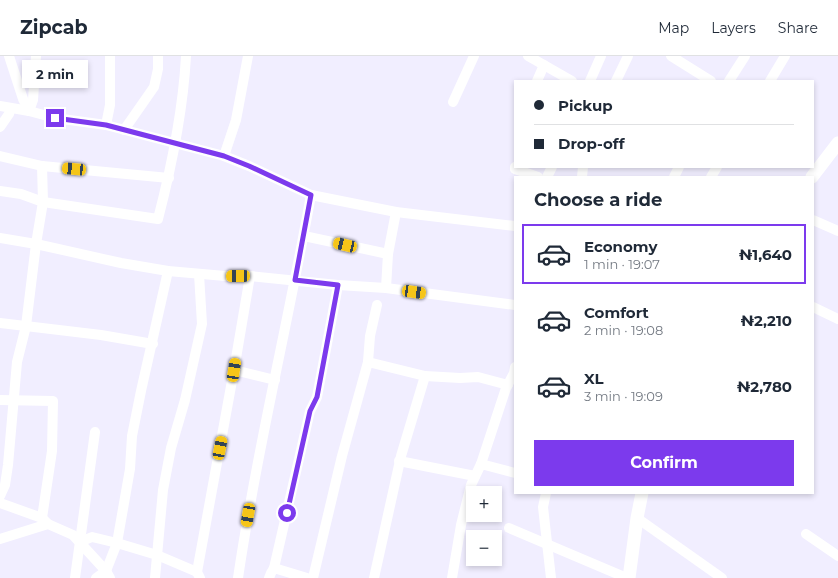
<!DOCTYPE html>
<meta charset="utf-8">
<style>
body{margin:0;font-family:Montserrat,sans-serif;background:#f2f2f3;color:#1f2937;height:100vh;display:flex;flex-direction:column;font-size:15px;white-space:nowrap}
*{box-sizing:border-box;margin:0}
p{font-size:13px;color:#747a83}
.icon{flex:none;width:22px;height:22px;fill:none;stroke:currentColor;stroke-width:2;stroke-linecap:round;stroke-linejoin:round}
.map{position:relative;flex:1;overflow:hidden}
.sheet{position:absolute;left:514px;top:120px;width:300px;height:318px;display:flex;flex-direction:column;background:#fff;border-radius:0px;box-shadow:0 2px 6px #0003}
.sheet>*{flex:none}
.banner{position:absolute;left:514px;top:24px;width:300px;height:88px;border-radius:0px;box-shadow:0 2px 6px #0003;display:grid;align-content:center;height:88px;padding:0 20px;background:#fff}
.buttons{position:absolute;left:466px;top:430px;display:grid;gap:8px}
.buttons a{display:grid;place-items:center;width:36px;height:36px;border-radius:0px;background:#fff;box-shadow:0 2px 6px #0003;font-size:20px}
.end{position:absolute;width:18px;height:18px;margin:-9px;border:5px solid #7c3aed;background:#fff;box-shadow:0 0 0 2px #fff}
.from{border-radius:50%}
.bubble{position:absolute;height:28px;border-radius:0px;background:#fff;box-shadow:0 2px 6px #0003;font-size:13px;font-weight:700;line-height:28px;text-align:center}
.car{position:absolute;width:12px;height:24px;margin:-12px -6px;border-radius:5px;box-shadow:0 0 3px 1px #0007;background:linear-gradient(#f5c518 24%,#345 0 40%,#f5c518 0 76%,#345 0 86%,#f5c518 0)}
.banner b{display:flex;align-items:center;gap:14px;height:38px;font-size:15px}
.banner b+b{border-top:1px solid #e0e1e3}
.banner i{width:10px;height:10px;background:#1f2937}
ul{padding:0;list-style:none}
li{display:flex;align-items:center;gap:12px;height:60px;margin:0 8px 6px;padding:0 12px;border:2px solid transparent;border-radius:0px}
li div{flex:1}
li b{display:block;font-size:15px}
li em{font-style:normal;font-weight:700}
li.current{border-color:#7c3aed}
li>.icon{width:36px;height:36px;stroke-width:1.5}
h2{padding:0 20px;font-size:18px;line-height:48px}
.button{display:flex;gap:8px;margin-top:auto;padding:8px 20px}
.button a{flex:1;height:46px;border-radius:0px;background:#7c3aed;color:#fff;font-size:16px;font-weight:700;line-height:46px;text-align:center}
header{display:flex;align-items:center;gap:24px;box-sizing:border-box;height:56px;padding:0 20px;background:#fff;border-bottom:1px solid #e0e1e3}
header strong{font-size:19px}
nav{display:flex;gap:22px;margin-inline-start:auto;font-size:14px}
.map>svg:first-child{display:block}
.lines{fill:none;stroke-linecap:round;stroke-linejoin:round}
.minor{stroke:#fff;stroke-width:10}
.major{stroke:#fff;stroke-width:13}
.route{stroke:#7c3aed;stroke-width:5}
</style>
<header>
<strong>Zipcab</strong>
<nav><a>Map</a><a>Layers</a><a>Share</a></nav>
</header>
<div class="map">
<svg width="838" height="522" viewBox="0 0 838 522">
<rect width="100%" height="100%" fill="#f1eeff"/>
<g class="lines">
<!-- minor -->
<g class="minor">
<polyline points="9,0 23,43 29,55"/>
<polyline points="528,0 572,25"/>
<polyline points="671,0 711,25"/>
<polyline points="537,25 544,9"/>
<polyline points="590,25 601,0"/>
<polyline points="616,25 628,0"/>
<polyline points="729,25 745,0"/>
<polyline points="770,25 785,0"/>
<polyline points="453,46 474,0"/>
<polyline points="0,50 29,55 55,62 106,69 224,100 249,110 311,139 396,156 515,170"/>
<polyline points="29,55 33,44 36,0"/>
<polyline points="106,69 110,49 110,0"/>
<polyline points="0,71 9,58 11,52"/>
<polyline points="124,74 154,31 158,13 158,0"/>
<polyline points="0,100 42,110 169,122"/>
<polyline points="224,100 236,64 248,0"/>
<polyline points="515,111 515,113 538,121"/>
<polyline points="547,121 552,111"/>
<polyline points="582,121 583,111"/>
<polyline points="674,121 679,111"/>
<polyline points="711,121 717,111"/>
<path d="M0,135L21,138L43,146L158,163C172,109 183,56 186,0"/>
<polyline points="813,164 838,175"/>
<polyline points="304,180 388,198"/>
<polyline points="0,182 36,188 121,207 168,215 225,220 250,220 338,229 386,232 515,249"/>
<polyline points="386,232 388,198 396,156"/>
<polyline points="813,251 838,263"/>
<polyline points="0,267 101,279 153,288"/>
<polyline points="368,306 425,320 460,322 478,321 508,329"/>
<polyline points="234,314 275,324"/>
<polyline points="0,344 53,345 52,395 42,462"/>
<polyline points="399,405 475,420"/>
<polyline points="481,408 515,417"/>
<polyline points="546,437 543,451 551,522"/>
<polyline points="0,440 5,429 8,409 17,306 26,270 36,188 43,146 42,110"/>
<polyline points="0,447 42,462 48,468 73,479 106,515 110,522"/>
<polyline points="637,462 722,522"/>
<polyline points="509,472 627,522"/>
<polyline points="806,478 838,500"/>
<polyline points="0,483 48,468"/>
<polyline points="80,486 92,481 117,487 157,499 197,516"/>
<polyline points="274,512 307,522"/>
<polyline points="75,522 95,376"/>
<polyline points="96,522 106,515 117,487 130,413 132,380 141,335 168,215"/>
<polyline points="155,522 163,434 171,392 185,344 202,268 199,218"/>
<polyline points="200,522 197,516 234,314 250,220"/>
<path d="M238,522C257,394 288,267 311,139"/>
<polyline points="269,522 271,517 274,512 310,355 317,341 338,229"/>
<polyline points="313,522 342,400 368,306 370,280 377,249"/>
<polyline points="374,522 401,400 425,320"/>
<polyline points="452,522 461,469 471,429 481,408 506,332 514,317 515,311"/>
</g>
<!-- major -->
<g class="major">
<polyline points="812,121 838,87"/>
<polyline points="629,522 637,462 642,437"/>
</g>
</g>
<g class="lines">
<!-- route -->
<polyline class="route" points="55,62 106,69 224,100 249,110 311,139 295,224 338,229 317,341 310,355 287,457"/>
</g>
</svg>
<div class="buttons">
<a>+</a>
<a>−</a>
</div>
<i class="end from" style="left:287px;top:457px"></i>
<i class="end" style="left:55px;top:62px"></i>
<div class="bubble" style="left:22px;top:4px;width:66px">2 min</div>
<i class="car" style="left:74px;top:113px;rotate:275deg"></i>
<i class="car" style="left:345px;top:189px;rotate:283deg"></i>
<i class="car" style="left:238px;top:220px;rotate:269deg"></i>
<i class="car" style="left:414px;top:236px;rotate:98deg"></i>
<i class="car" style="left:234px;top:314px;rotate:9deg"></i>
<i class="car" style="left:220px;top:392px;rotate:11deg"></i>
<i class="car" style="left:248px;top:459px;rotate:190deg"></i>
<div class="banner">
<b><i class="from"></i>Pickup</b>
<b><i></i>Drop-off</b>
</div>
<section class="sheet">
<h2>Choose a ride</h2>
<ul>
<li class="current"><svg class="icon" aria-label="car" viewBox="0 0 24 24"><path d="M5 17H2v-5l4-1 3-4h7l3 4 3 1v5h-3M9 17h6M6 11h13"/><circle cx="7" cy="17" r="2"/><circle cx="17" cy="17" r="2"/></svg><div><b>Economy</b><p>1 min · 19:07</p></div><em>₦1,640</em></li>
<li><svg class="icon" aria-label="car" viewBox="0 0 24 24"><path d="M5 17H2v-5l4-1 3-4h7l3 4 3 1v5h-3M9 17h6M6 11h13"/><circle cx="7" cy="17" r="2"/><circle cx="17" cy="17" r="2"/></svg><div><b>Comfort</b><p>2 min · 19:08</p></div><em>₦2,210</em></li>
<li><svg class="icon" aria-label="car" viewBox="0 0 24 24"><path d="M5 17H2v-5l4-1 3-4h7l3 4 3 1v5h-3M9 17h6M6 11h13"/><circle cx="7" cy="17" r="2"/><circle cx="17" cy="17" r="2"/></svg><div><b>XL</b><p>3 min · 19:09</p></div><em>₦2,780</em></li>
</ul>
<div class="button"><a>Confirm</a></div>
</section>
</div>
